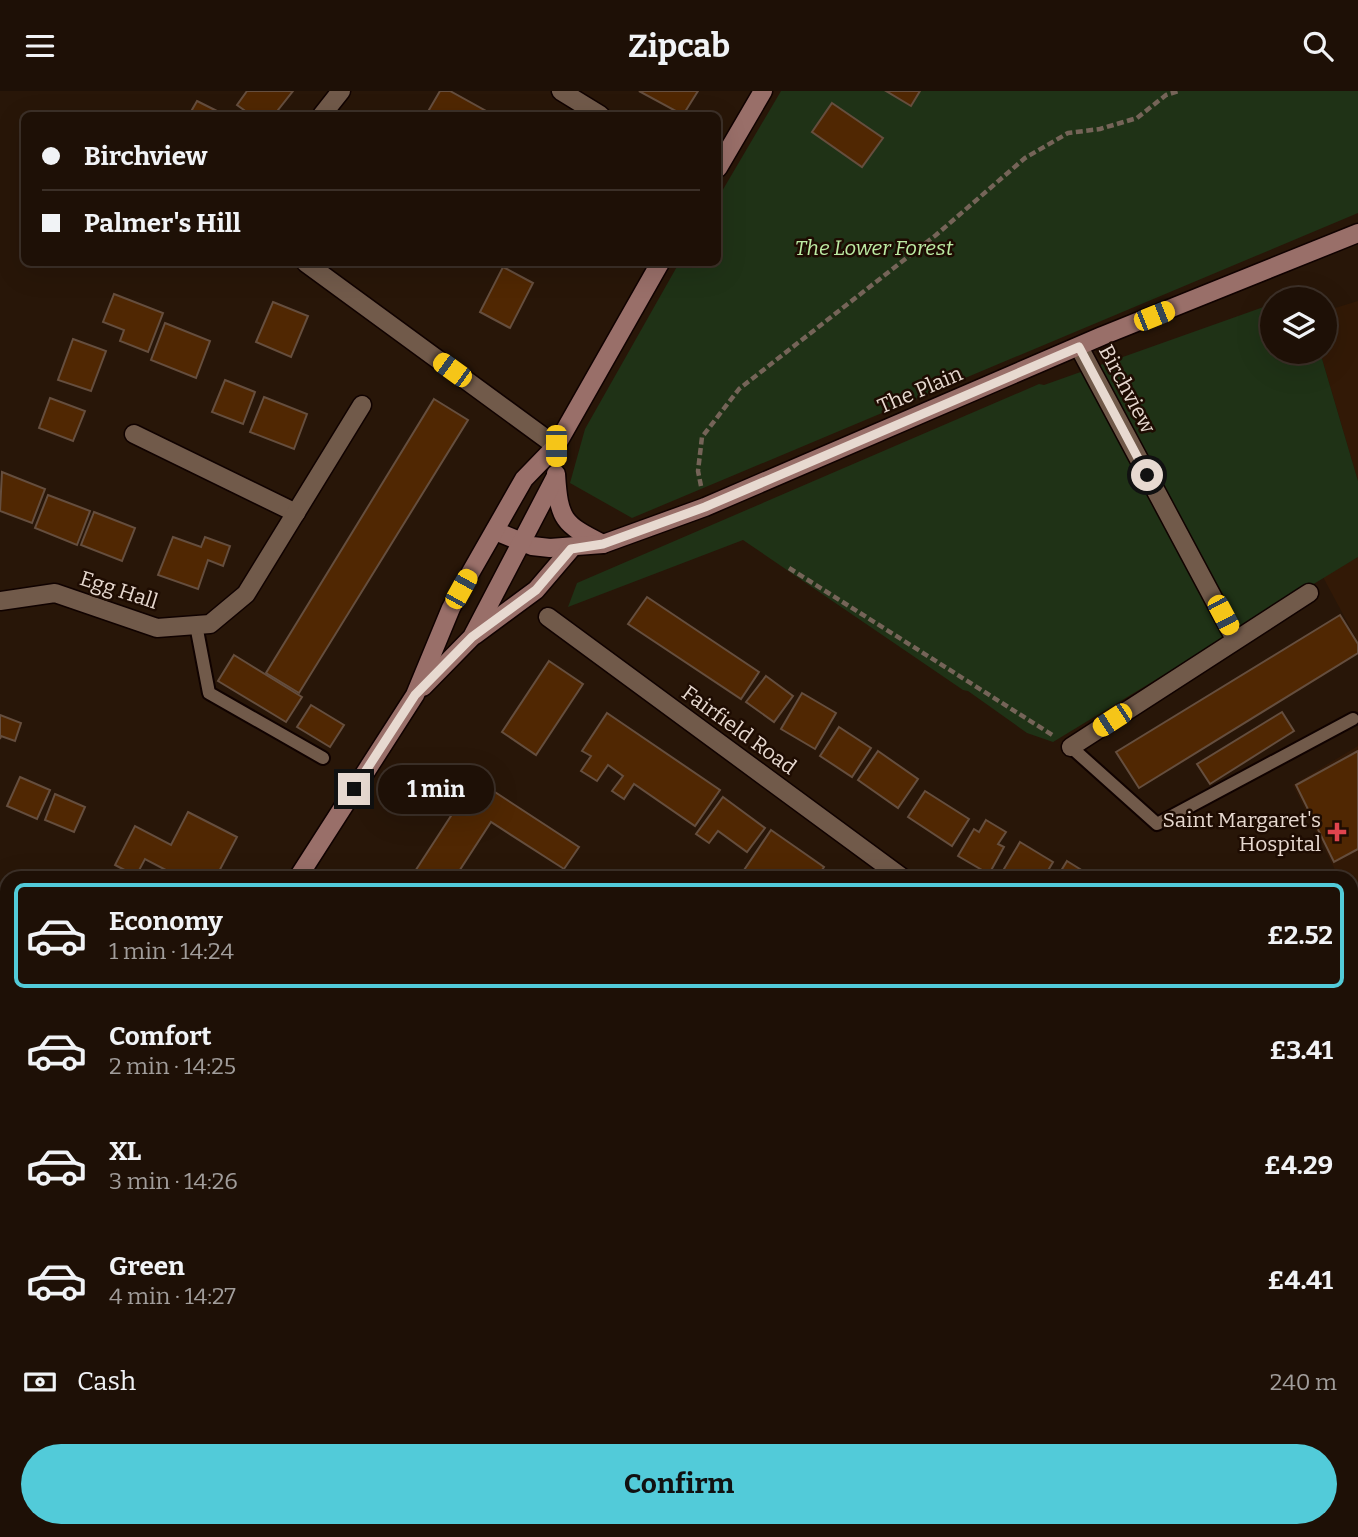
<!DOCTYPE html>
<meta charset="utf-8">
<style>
body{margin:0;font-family:Bitter,serif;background:#2b1e14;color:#f1f3f6;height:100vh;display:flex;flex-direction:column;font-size:26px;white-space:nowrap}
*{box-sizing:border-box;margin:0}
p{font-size:23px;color:#a19d9b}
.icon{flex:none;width:38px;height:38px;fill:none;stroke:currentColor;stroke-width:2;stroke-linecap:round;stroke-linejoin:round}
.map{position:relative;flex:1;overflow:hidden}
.panel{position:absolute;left:0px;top:780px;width:1358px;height:667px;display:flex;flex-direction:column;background:#1e1006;border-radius:21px 21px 0 0;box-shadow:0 7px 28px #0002,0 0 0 2px #3c3028}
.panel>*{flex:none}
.top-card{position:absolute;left:21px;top:21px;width:700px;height:154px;border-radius:10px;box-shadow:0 7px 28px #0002,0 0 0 2px #3c3028;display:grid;align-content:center;height:154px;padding:0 21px;background:#1e1006}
.controls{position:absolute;left:1260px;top:196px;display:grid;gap:14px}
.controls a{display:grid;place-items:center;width:77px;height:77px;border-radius:50%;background:#1e1006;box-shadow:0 7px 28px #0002,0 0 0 2px #3c3028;font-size:35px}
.end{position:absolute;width:32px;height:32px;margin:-16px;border:9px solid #e7d9d0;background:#111;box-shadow:0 0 0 4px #111}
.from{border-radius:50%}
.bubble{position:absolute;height:49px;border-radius:24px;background:#1e1006;box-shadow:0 7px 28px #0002,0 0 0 2px #3c3028;font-size:23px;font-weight:700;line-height:49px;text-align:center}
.car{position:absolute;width:21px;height:42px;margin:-21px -10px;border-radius:9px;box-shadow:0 0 5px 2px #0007;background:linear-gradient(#f5c518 24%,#345 0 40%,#f5c518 0 76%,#345 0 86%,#f5c518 0)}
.top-card b{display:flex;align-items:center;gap:24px;height:66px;font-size:26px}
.top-card b+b{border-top:2px solid #3c3028}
.top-card i{width:18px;height:18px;background:#f1f3f6}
ul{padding:12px 0 0;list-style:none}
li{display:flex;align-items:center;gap:21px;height:105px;margin:0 14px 10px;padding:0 7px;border:4px solid transparent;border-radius:10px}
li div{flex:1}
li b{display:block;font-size:26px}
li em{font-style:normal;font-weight:700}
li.on{border-color:#52cbd9}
li>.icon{width:63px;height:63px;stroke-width:1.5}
.pay{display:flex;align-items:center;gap:18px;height:77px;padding:0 21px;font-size:26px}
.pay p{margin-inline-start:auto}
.action{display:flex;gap:14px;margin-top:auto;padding:14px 21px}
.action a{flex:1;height:80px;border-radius:42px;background:#52cbd9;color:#111;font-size:28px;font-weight:700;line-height:80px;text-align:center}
header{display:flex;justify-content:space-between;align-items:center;height:91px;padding:0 21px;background:#1e1006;font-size:32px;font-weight:700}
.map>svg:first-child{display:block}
.built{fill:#321906}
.green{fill:#1f3216}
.building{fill:#502702;stroke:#654e3e;stroke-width:2}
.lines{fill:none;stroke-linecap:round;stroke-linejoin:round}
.service-casing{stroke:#100200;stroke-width:16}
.minor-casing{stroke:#100200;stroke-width:21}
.secondary-casing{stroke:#100200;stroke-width:21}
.path{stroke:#756458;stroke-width:4.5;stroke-dasharray:7 3.5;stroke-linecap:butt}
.service{stroke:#715a4a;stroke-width:12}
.minor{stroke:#715a4a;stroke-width:18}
.secondary{stroke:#996f69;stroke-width:18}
.route{stroke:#e7d9d0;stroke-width:9}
.health-dot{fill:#e0444e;stroke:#1e0c02;stroke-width:2.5}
.labels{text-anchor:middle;stroke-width:5;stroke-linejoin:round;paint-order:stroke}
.park-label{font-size:21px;font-style:italic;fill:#bceca4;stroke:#1e0c02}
.street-label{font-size:21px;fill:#e7d9d0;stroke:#1e0c02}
.poi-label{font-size:21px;fill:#e7d9d0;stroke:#1e0c02;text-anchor:end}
</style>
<header><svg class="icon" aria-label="menu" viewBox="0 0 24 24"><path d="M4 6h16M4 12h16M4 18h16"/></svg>Zipcab<svg class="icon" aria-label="search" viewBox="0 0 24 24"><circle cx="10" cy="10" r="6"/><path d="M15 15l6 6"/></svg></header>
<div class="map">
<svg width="1358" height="1446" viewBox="0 0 1358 1446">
<rect width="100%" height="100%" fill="#281608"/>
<!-- built -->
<g class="built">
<polygon points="1358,210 1358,390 1320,261 1325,261 1325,220"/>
<polygon points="1358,466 1358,551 1323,486"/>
<polygon points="1358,655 1358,826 1351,811 1351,788 1339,787 1293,694"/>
</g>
<!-- green -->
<g class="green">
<polygon points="781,0 1358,0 1358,122 632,427 570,392 585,338 679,172 718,172 718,107"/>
<polygon points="1272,213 1272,261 1320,261 1358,390 1358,466 1053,651 1027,642 968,600 963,599 743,449 568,516 577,492 1039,293 1044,294"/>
<polygon points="0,1140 7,1143 7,1221 0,1233"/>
<polygon points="7,1295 7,1401 0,1413 0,1307"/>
<polygon points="366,1440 835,1440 838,1446 369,1446"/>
</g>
<!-- building -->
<g class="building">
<polygon points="247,0 293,0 274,24 251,24 237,14"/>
<polygon points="440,0 450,0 486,20 484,24 426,24"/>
<polygon points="639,0 698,0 683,24"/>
<polygon points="886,0 920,0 911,15"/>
<polygon points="197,10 225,24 189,24"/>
<polygon points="832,12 883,47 862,76 812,41"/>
<polygon points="503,176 533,192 510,237 480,221"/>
<polygon points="114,203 163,222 148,261 120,250 124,239 103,231"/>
<polygon points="273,211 308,225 291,266 256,251"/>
<polygon points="165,232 210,250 196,287 151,269"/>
<polygon points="73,248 106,260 91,300 58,289"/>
<polygon points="225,289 255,301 243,333 212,321"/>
<polygon points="264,306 307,323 294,358 250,341"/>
<polygon points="50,307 85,320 73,350 39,337"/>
<polygon points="434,308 468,329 299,602 266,582"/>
<polygon points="2,381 45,398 32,432 0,420"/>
<polygon points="48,404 90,420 77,454 35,437"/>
<polygon points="94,421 135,437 122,470 81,454"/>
<polygon points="173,446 201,456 205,446 230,455 223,475 208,469 198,498 158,484"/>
<polygon points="647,506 759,581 741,608 628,533"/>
<polygon points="1340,524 1358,553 1358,562 1139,697 1116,661"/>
<polygon points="234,564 302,606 286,631 218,590"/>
<polygon points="549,570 583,593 536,664 502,641"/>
<polygon points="766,585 793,605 774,631 746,611"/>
<polygon points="802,602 836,622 815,658 781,638"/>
<polygon points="311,614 344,634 330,656 297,636"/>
<polygon points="1282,621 1294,640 1210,693 1197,673"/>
<polygon points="607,622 720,699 695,735 634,693 624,708 612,700 623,685 608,674 597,690 581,680 591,665 582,660"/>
<polygon points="0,624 21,632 15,650 1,645 0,648"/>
<polygon points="839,636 871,657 852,686 820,665"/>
<polygon points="878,660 918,688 898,717 858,689"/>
<polygon points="1358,660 1358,758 1334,771 1296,694"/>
<polygon points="20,686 50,699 37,728 7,715"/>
<polygon points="475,688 579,756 564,778 491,731 454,788 410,788"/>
<polygon points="925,700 969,728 952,755 908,726"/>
<polygon points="55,703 85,716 74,741 45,729"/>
<polygon points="723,706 765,737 747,761 718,740 709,752 696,743"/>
<polygon points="188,721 237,746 215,788 183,788 145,768 136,785 115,774 135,735 171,754"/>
<polygon points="986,729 1006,741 998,753 1004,756 989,783 958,765 974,738 979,741"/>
<polygon points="771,739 824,776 816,788 738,788"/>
<polygon points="1020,751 1053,771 1043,788 998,788"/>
<polygon points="1067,770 1091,785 1090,788 1056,788"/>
<polygon points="1358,988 1358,1023 1351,1026 1351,991"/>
<polygon points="1358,1036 1358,1073 1351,1076 1351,1039"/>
<polygon points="0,1048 7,1052 7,1117 2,1115 0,1119"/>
<polygon points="7,1428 7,1440 44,1440 40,1446 0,1446"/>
<polygon points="907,1440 944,1440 946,1446 910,1446"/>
<polygon points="993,1440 1026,1440 1028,1446 995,1446"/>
</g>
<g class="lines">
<!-- service casing -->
<g class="service-casing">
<g id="service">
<polyline points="196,534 209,602 323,667"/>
<polyline points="1071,656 1157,733 1353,628"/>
<polyline points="396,1446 398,1440"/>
</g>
</g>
<!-- minor casing -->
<g class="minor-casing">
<g id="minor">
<polyline points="561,0 600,24"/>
<polyline points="322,24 341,0"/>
<polyline points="306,172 556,355"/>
<polyline points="1079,256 1235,548"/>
<polyline points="134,343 296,422"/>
<polyline points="0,510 55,502 157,537 210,533 246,503 362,314"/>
<polyline points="548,526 904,788"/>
<polyline points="1071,656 1309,502"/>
<polyline points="0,808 7,808"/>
<polyline points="1351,1186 1358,1200"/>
<polyline points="965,1440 968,1446"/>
</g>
</g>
<!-- secondary casing -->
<g class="secondary-casing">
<g id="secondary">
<polyline points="718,77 763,0"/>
<path d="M556,383C559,429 563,433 603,453"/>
<polyline points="495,440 532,455 550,457 603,453 705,416 1102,245 1358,142"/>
<polyline points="475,544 536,499 571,458"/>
<polyline points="423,596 472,546 556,385"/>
<polyline points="297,788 415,604 451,517 472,479 524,388 556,355 660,172"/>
<polyline points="0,1284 7,1272"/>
</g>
</g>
<!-- path -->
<g class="path">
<polyline points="701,395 698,380 702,346 739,298 936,144 1025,67 1068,42 1100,38 1137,27 1166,4 1179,0"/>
<polyline points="789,477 1054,645"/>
</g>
<!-- service -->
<use href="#service" class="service"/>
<!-- minor -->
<use href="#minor" class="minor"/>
<!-- secondary -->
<use href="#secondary" class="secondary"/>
</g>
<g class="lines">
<!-- route -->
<polyline class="route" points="354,698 415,604 472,546 536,499 571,458 603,453 705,416 1079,256 1147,384"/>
</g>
<!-- markers -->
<path class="health-dot" d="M1333.5 730.5h7v7h7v7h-7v7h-7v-7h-7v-7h7z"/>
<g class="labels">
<!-- park labels -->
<g class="park-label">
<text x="874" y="164">The Lower Forest</text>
</g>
<!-- street labels -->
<g class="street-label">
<text transform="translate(1127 298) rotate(62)" y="7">Birchview</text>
<text transform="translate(920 299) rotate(-23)" y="7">The Plain</text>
<text transform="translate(119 499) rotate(18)" y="7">Egg Hall</text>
<text transform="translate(739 639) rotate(36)" y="7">Fairfield Road</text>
</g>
<!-- poi labels -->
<g class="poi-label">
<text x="1321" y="736">Saint Margaret's<tspan x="1321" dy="24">Hospital</tspan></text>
</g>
</g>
</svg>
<div class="controls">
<a><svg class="icon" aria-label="layers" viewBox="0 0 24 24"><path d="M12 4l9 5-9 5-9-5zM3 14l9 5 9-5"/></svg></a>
</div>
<i class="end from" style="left:1147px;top:384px"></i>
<i class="end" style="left:354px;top:698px"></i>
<div class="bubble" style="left:378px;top:674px;width:116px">1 min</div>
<i class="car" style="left:1154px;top:225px;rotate:68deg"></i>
<i class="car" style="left:452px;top:279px;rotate:306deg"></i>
<i class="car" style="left:556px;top:355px;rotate:180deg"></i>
<i class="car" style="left:461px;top:498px;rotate:29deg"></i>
<i class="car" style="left:1223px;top:524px;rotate:152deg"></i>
<i class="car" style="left:1112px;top:629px;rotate:237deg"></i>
<div class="top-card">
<b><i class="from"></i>Birchview</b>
<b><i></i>Palmer's Hill</b>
</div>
<section class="panel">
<ul>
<li class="on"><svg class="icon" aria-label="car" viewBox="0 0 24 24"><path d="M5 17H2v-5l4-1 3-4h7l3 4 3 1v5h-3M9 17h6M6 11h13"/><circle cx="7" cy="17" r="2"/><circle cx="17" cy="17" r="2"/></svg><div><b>Economy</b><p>1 min · 14:24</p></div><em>£2.52</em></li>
<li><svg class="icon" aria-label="car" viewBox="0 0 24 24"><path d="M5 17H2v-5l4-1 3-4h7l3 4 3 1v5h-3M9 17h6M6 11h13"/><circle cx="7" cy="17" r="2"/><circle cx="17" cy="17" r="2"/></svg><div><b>Comfort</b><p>2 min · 14:25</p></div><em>£3.41</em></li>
<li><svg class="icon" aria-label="car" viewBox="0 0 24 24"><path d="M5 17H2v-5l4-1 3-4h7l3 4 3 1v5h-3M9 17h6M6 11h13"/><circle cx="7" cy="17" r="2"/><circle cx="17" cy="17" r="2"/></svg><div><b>XL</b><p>3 min · 14:26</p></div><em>£4.29</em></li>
<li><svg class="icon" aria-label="car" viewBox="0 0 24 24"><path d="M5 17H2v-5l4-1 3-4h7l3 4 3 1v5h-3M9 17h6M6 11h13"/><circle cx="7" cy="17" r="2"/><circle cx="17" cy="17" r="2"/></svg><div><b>Green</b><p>4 min · 14:27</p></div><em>£4.41</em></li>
</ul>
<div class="pay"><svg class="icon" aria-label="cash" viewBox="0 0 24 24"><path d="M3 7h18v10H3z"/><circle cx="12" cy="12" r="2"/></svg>Cash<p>240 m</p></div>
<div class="action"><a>Confirm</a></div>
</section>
</div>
